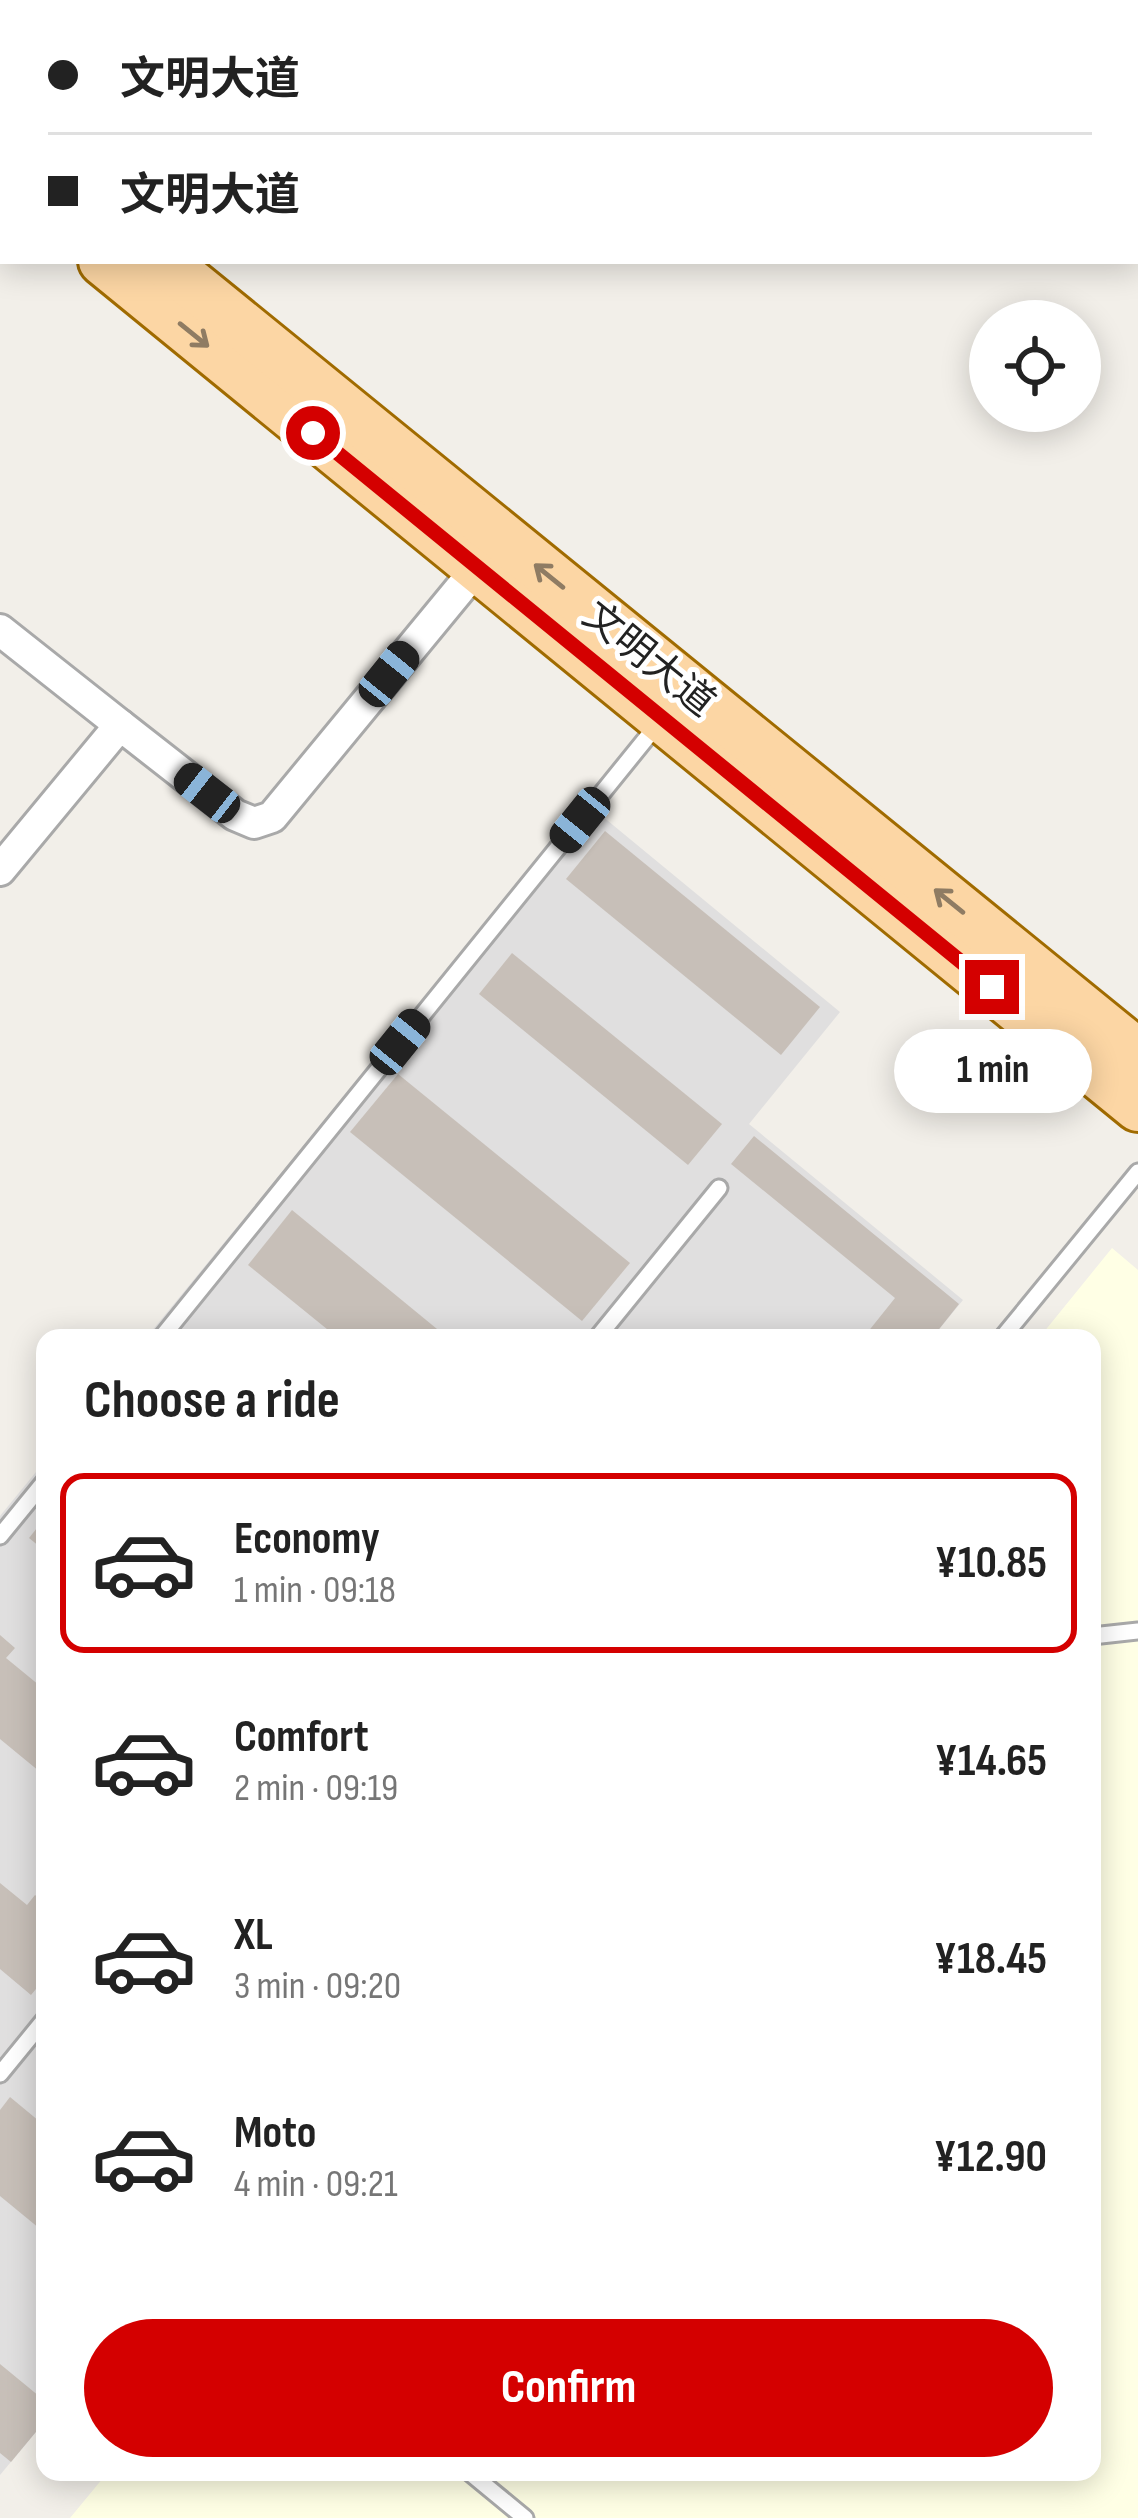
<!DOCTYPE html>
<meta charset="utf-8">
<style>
body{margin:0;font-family:"Sofia Sans Condensed","Noto Sans SC",sans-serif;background:#f2f2f2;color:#222;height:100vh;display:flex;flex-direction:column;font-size:45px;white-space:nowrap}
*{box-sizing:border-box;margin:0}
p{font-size:39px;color:#767676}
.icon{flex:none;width:66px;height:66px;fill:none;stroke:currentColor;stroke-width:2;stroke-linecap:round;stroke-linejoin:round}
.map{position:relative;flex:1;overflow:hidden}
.side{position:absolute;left:36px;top:1329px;width:1065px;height:1152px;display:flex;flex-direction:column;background:#fff;border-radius:24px;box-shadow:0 6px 30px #0003}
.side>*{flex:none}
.top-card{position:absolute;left:0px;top:0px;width:1140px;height:264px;box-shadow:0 6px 30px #0003;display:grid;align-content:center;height:264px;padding:0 48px;background:#fff}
.controls{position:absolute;left:969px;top:300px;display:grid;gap:24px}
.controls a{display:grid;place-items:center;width:132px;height:132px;border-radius:50%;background:#fff;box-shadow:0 6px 30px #0003;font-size:60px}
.end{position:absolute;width:54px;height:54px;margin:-27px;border:15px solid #d40000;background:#fff;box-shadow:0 0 0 6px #fff}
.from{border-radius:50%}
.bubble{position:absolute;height:84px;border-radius:42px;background:#fff;box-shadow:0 6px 30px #0003;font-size:39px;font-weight:700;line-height:84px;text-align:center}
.car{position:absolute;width:36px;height:72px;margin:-36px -18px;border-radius:15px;box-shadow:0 0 9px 3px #0007;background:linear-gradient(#222 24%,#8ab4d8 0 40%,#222 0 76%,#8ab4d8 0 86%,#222 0)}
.top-card b{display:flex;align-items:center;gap:42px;height:114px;font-size:45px}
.top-card b+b{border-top:3px solid #e0e0e0}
.top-card i{width:30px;height:30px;background:#222}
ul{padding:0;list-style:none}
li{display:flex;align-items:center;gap:36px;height:180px;margin:0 24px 18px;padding:0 24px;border:6px solid transparent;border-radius:24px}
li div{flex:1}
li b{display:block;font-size:45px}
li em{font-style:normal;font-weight:700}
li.selected{border-color:#d40000}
li>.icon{width:108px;height:108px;stroke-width:1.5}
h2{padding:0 48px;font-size:54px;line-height:144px}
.button{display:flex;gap:24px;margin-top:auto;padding:24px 48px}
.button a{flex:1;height:138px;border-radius:72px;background:#d40000;color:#fff;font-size:48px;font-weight:700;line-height:138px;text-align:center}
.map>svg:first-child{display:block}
.residential{fill:#e0dfdf}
.education{fill:#ffffe5}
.building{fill:#c7bfb8}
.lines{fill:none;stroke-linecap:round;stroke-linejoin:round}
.lane-casing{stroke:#a9a9a9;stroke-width:21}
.street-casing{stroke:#a9a9a9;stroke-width:36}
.primary-casing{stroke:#a06b00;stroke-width:54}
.lane{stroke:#fff;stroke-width:15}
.street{stroke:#fff;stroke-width:30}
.primary{stroke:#fcd6a4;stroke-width:48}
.oneway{stroke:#8f7c63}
.route{stroke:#d40000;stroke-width:15}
.labels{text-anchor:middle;stroke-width:10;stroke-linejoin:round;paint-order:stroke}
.street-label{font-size:39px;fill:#222;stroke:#fff}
</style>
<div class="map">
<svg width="1138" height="2518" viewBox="0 0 1138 2518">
<rect width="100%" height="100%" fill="#f2efe9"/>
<!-- residential -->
<g class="residential">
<polygon points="585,802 840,1012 749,1124 963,1300 932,1338 146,1338"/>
<polygon points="45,1461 45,2421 0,2475 0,1516"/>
</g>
<!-- education -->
<polygon class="education" points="1112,1248 1138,1270 1138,2518 70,2518 108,2472 1092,2472 1092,1338 1039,1338"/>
<!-- building -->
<g class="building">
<polygon points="605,831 820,1007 781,1055 566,879"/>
<polygon points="512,953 722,1124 688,1165 479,994"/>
<polygon points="398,1074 630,1263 582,1321 350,1132"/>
<polygon points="754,1136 959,1304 932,1338 863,1338 895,1298 731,1164"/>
<polygon points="292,1210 448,1338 338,1338 248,1265"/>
<polygon points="45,1518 45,1551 29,1538"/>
<polygon points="0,1635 15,1648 6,1658 45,1690 45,1776 0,1739"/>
<polygon points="0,1883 27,1905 35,1895 45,1903 45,1978 31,1995 0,1969"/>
<polygon points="10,2097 45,2126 45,2233 0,2196 0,2110"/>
<polygon points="0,2364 45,2401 45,2421 11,2462 0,2453"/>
</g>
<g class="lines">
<!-- lane casing -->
<g class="lane-casing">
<g id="lane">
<polyline points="161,1338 657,725"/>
<polyline points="597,1338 719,1188"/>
<polyline points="1002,1338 1138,1172"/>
<polyline points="0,1536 45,1481"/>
<polyline points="1092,1636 1138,1631"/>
<polyline points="0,2074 45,2019"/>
<polyline points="469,2472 525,2518"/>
</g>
</g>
<!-- street casing -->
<g class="street-casing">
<g id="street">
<polyline points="0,630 120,725"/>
<polyline points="0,870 120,725 235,815 254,823 272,817 478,567"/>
</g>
</g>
<!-- primary casing -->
<g class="primary-casing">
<g id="primary">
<polyline points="0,128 3,130"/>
<polyline points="0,176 3,179"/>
<polyline points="103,261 1138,1107"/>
<polyline points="163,261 1138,1054"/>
</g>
</g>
<!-- lane -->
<use href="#lane" class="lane"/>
<!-- street -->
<use href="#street" class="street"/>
<!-- primary -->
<use href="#primary" class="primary"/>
</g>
<!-- one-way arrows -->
<defs><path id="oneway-shaft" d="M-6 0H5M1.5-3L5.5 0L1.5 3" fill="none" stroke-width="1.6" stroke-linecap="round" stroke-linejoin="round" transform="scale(3)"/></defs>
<g class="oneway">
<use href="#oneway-shaft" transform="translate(194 335) rotate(39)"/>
<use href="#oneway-shaft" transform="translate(549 576) rotate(-141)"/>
<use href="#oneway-shaft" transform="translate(949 901) rotate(-141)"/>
</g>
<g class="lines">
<!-- route -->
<polyline class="route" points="313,433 992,987"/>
</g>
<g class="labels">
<!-- street labels -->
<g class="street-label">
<text transform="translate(650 658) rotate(39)" y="14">文明大道</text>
</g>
</g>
</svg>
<div class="controls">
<a><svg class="icon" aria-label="locate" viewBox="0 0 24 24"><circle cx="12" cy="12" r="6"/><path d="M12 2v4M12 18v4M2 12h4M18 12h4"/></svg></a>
</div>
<i class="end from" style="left:313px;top:433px"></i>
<i class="end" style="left:992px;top:987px"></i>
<div class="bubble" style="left:894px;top:1029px;width:198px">1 min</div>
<i class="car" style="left:389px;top:674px;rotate:39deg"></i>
<i class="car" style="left:207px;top:793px;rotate:308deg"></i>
<i class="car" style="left:580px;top:820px;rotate:219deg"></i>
<i class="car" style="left:400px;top:1042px;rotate:39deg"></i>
<div class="top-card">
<b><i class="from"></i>文明大道</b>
<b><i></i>文明大道</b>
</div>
<section class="side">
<h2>Choose a ride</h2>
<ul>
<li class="selected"><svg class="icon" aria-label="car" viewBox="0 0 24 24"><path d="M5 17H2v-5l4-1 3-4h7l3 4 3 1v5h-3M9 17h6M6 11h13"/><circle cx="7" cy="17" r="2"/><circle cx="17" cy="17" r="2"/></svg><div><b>Economy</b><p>1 min · 09:18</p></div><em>¥10.85</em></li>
<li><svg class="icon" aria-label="car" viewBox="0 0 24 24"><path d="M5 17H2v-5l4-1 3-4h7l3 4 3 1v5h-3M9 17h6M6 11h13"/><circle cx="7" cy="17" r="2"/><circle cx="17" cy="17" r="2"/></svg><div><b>Comfort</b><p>2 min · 09:19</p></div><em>¥14.65</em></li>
<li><svg class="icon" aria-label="car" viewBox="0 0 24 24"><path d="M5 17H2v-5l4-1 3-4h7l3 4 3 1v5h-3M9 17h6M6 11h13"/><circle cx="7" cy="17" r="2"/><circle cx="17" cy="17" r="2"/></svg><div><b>XL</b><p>3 min · 09:20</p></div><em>¥18.45</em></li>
<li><svg class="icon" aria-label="car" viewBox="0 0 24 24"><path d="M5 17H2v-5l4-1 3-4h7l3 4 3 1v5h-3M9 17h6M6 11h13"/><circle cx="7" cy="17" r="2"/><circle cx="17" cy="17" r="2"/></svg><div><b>Moto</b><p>4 min · 09:21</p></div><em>¥12.90</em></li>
</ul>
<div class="button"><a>Confirm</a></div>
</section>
</div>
